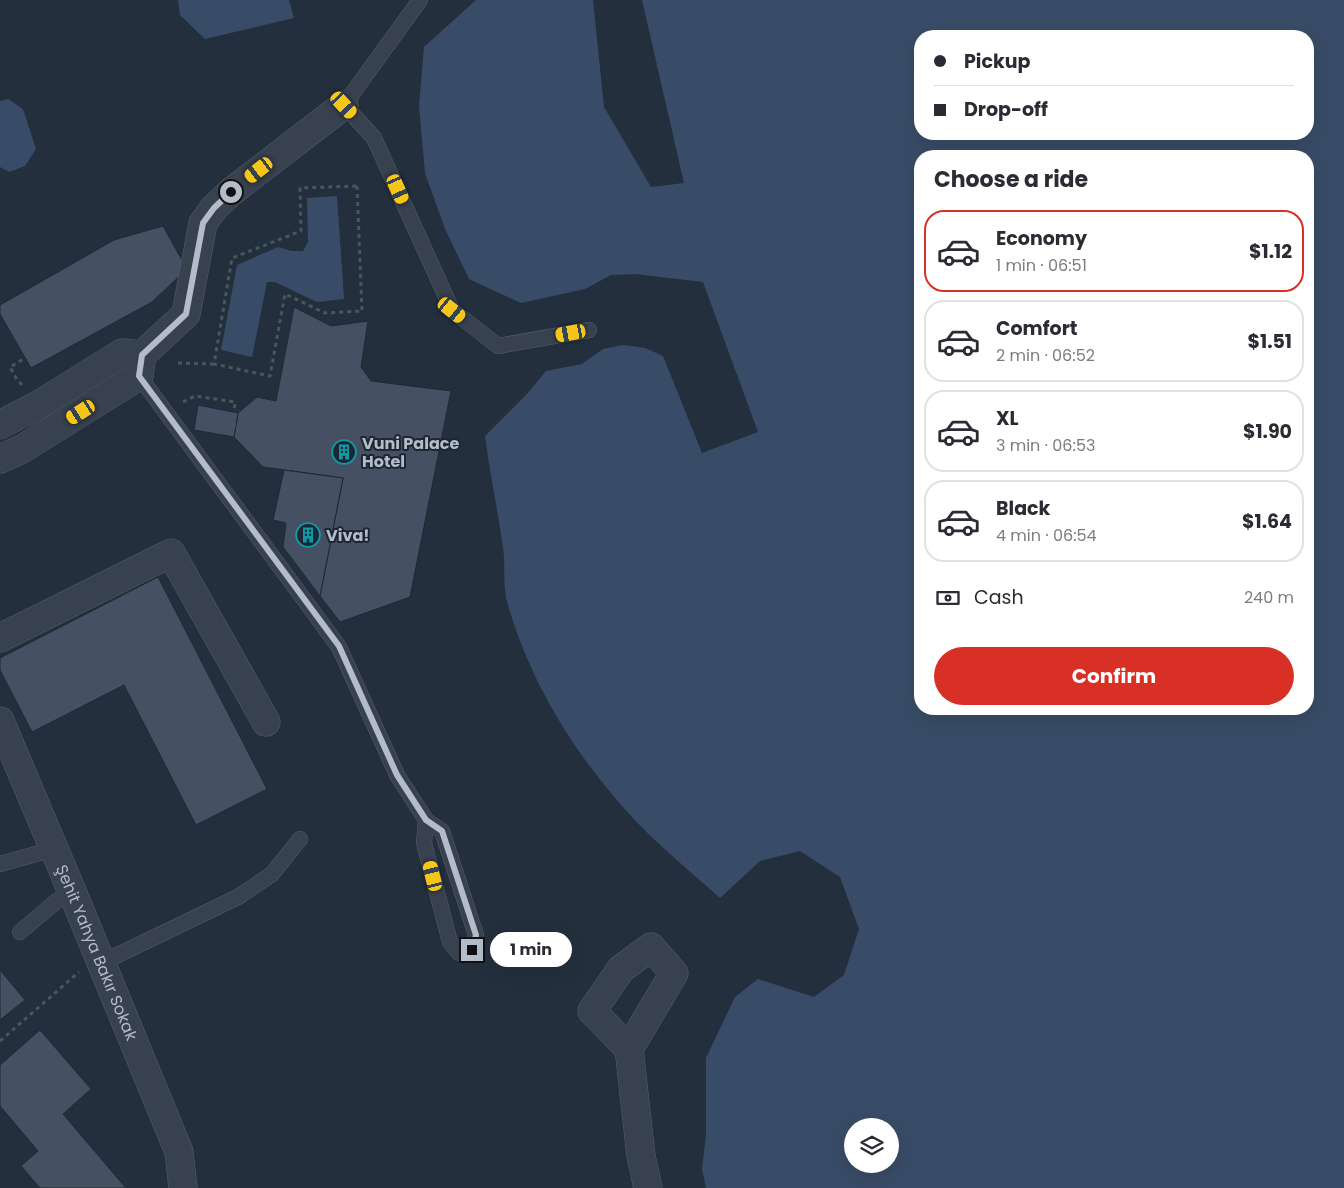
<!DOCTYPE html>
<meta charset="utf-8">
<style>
body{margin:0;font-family:Poppins,sans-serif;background:#f2f2f3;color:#2b2b33;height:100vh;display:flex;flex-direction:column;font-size:19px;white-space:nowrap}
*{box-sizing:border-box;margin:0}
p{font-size:16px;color:#7c7c81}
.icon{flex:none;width:28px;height:28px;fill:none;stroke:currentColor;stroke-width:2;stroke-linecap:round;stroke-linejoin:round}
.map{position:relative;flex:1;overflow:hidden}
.panel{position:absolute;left:914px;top:150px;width:400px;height:565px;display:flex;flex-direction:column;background:#fff;border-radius:20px;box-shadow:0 5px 20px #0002}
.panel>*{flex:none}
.hud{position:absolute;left:914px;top:30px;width:400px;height:110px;border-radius:20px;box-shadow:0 5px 20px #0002;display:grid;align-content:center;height:110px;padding:0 20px;background:#fff}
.tools{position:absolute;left:844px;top:1118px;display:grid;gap:10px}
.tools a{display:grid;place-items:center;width:55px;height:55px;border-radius:50%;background:#fff;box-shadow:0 5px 20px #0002;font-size:25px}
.end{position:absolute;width:22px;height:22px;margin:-11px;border:6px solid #b4bcc9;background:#111;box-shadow:0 0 0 2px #111}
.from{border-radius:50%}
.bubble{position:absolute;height:35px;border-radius:18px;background:#fff;box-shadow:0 5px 20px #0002;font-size:16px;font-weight:700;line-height:35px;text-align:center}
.car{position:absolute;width:15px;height:30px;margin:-15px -8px;border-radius:6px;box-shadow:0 0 4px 1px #0007;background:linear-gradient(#f5c518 24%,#345 0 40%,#f5c518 0 76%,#345 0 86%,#f5c518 0)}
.hud b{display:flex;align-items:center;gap:18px;height:48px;font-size:19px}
.hud b+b{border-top:1px solid #e1e1e2}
.hud i{width:12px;height:12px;background:#2b2b33}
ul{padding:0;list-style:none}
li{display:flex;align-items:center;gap:15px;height:82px;margin:0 10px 8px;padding:0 10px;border:2px solid #e1e1e2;border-radius:20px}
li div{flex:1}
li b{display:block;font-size:19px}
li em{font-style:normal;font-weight:700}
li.current{border-color:#d93025}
li>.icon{width:45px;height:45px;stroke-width:1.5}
h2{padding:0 20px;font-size:22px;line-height:60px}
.pay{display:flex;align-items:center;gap:12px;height:55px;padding:0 20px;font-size:19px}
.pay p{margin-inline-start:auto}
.action{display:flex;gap:10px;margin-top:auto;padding:10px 20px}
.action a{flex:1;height:58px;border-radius:30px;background:#d93025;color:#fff;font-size:20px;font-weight:700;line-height:58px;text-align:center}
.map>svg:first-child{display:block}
.water{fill:#394c67;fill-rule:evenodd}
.building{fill:#455162;stroke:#1f2835}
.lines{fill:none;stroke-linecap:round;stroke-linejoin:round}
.lane-casing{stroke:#565f6c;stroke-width:16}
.street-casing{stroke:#565f6c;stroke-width:29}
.path{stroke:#44595c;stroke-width:3;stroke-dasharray:4 4;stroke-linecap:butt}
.lane{stroke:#38414e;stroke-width:15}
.street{stroke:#38414e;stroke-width:28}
.route{stroke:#b4bcc9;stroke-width:6}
.labels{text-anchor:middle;stroke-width:4;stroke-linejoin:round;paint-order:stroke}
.poi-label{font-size:16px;font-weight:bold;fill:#b4bcc9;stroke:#1d2633;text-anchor:start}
.street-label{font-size:16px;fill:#b4bcc9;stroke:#1d2633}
</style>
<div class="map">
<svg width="1344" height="1188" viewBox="0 0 1344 1188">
<rect width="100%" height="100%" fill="#242f3e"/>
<!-- water -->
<g class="water">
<polygon points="178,0 289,0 294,18 205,39 180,15"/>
<path d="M476,0H593L604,107L651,187L684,183L642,0H1344V1188H706L702,1169L706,1135V1058L735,997L758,979L814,997L844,975L859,929L840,877L800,851L760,861L720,898C683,865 642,832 611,793C565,738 528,674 508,605C502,588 506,567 503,548C498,511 490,474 485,436L527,394L546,371L582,364L603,349L623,345L645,348L663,356L702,453L758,432L703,282L635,274L611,275L585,289L521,303L469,279L445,229L425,173L419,106L424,47ZM1308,36V134H920V36ZM1308,156V709H920V156ZM890,1126V1164H852V1126Z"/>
<polygon points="8,99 23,109 36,149 25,166 9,172 0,167 0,101"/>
<polygon points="337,196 344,299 317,302 275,282 267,282 252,357 221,350 237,265 278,247 291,251 303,251 308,242 307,198"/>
</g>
<!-- building -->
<g class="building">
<polygon points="163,226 187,269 152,302 31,368 0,314 0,305 114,240"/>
<polygon points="294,307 331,326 368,321 361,367 371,381 451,391 410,597 340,622 320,596 343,478 263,467 234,437 238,413 257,397 276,401"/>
<polygon points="198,405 238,413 234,437 194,430"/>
<polygon points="284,470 343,478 320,596 283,547 286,523 273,520"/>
<polygon points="158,577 267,789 196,825 124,685 32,732 0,670 0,658"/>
<polygon points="0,970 25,1000 0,1020"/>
<polygon points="40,1030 91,1089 63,1114 126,1188 40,1188 21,1166 38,1151 0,1106 0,1065"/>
</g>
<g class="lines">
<!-- lane casing -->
<g class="lane-casing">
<g id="lane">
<polyline points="420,0 344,105 374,138 452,310 498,346 589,330"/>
<polyline points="139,376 339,647 397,775 426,820 442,831 476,935 472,950 459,953 450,942 424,843 426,820"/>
<polyline points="0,864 54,849"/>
<polyline points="20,932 71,889"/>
<polyline points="101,963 238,897 272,874 300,839"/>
</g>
</g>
<!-- street casing -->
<g class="street-casing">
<g id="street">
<polyline points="0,425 40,404 122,353 142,355"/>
<polyline points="0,459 22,449 139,376 142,355 186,314 203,223 214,208 231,192 344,105"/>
<polyline points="0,638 171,553 266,722"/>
<path id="s1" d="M0,721L71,889L179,1152L183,1188"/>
<polyline points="629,1049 592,1011 621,969 651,947 674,973 629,1049 641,1156 648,1188"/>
</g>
</g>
<!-- path -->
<g class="path">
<polygon points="357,186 362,311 325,313 285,294 270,376 214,364 232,258 301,231 300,188"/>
<polyline points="178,363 214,364"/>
<polyline points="22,385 16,378 10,367 25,358"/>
<polyline points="183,402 195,396 235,402 234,412"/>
<polyline points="232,424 236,425"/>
<polyline points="0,1041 79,972"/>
</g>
<!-- lane -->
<use href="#lane" class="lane"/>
<!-- street -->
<use href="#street" class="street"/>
</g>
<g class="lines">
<!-- route -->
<polyline class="route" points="231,192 214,208 203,223 186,314 142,355 139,376 339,646 397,775 426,820 442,831 476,935 472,950"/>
</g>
<!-- icons -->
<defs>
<g id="building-ring" transform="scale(1.25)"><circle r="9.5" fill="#1d2633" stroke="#0f9aa8" stroke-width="1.5"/><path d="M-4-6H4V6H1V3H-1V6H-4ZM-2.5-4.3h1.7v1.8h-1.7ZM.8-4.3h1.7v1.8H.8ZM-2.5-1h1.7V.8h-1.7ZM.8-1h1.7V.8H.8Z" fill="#0f9aa8"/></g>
</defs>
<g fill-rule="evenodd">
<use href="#building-ring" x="344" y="452"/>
<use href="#building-ring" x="308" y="535"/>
</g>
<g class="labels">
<!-- poi labels -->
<g class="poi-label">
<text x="362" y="449">Vuni Palace<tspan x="362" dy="18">Hotel</tspan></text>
<text x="326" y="541">Viva!</text>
</g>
<!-- street labels -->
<g class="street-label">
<text dy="6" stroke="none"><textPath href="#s1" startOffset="251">Şehit Yahya Bakır Sokak</textPath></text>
</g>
</g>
</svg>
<div class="tools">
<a><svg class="icon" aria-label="layers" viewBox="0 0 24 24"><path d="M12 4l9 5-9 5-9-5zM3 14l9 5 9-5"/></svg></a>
</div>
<i class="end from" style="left:231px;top:192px"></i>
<i class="end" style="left:472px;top:950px"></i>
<div class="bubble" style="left:490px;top:932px;width:82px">1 min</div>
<i class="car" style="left:344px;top:105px;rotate:137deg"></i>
<i class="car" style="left:259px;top:170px;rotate:232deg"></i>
<i class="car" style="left:398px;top:189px;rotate:156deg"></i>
<i class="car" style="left:452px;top:310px;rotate:129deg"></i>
<i class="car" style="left:571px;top:333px;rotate:260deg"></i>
<i class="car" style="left:81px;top:412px;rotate:238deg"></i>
<i class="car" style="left:433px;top:876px;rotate:346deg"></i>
<div class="hud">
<b><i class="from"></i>Pickup</b>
<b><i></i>Drop-off</b>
</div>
<section class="panel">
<h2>Choose a ride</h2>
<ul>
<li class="current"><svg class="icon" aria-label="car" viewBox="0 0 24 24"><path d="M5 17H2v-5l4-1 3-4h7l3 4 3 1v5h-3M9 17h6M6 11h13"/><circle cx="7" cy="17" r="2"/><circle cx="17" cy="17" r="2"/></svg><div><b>Economy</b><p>1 min · 06:51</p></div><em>$1.12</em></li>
<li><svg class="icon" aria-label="car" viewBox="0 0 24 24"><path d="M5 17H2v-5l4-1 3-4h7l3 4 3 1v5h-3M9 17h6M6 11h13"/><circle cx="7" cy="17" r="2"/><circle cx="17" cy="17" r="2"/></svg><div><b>Comfort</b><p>2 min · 06:52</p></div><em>$1.51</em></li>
<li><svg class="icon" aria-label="car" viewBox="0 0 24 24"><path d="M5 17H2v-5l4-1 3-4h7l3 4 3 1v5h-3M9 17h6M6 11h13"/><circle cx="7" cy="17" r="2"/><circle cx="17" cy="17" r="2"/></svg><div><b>XL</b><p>3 min · 06:53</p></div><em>$1.90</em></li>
<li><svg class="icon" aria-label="car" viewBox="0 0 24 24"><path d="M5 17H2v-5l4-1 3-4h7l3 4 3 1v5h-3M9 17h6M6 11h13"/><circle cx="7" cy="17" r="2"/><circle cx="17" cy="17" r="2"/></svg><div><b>Black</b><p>4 min · 06:54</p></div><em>$1.64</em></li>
</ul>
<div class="pay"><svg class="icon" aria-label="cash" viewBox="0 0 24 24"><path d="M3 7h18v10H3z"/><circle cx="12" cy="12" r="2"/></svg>Cash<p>240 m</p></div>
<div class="action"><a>Confirm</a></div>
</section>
</div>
